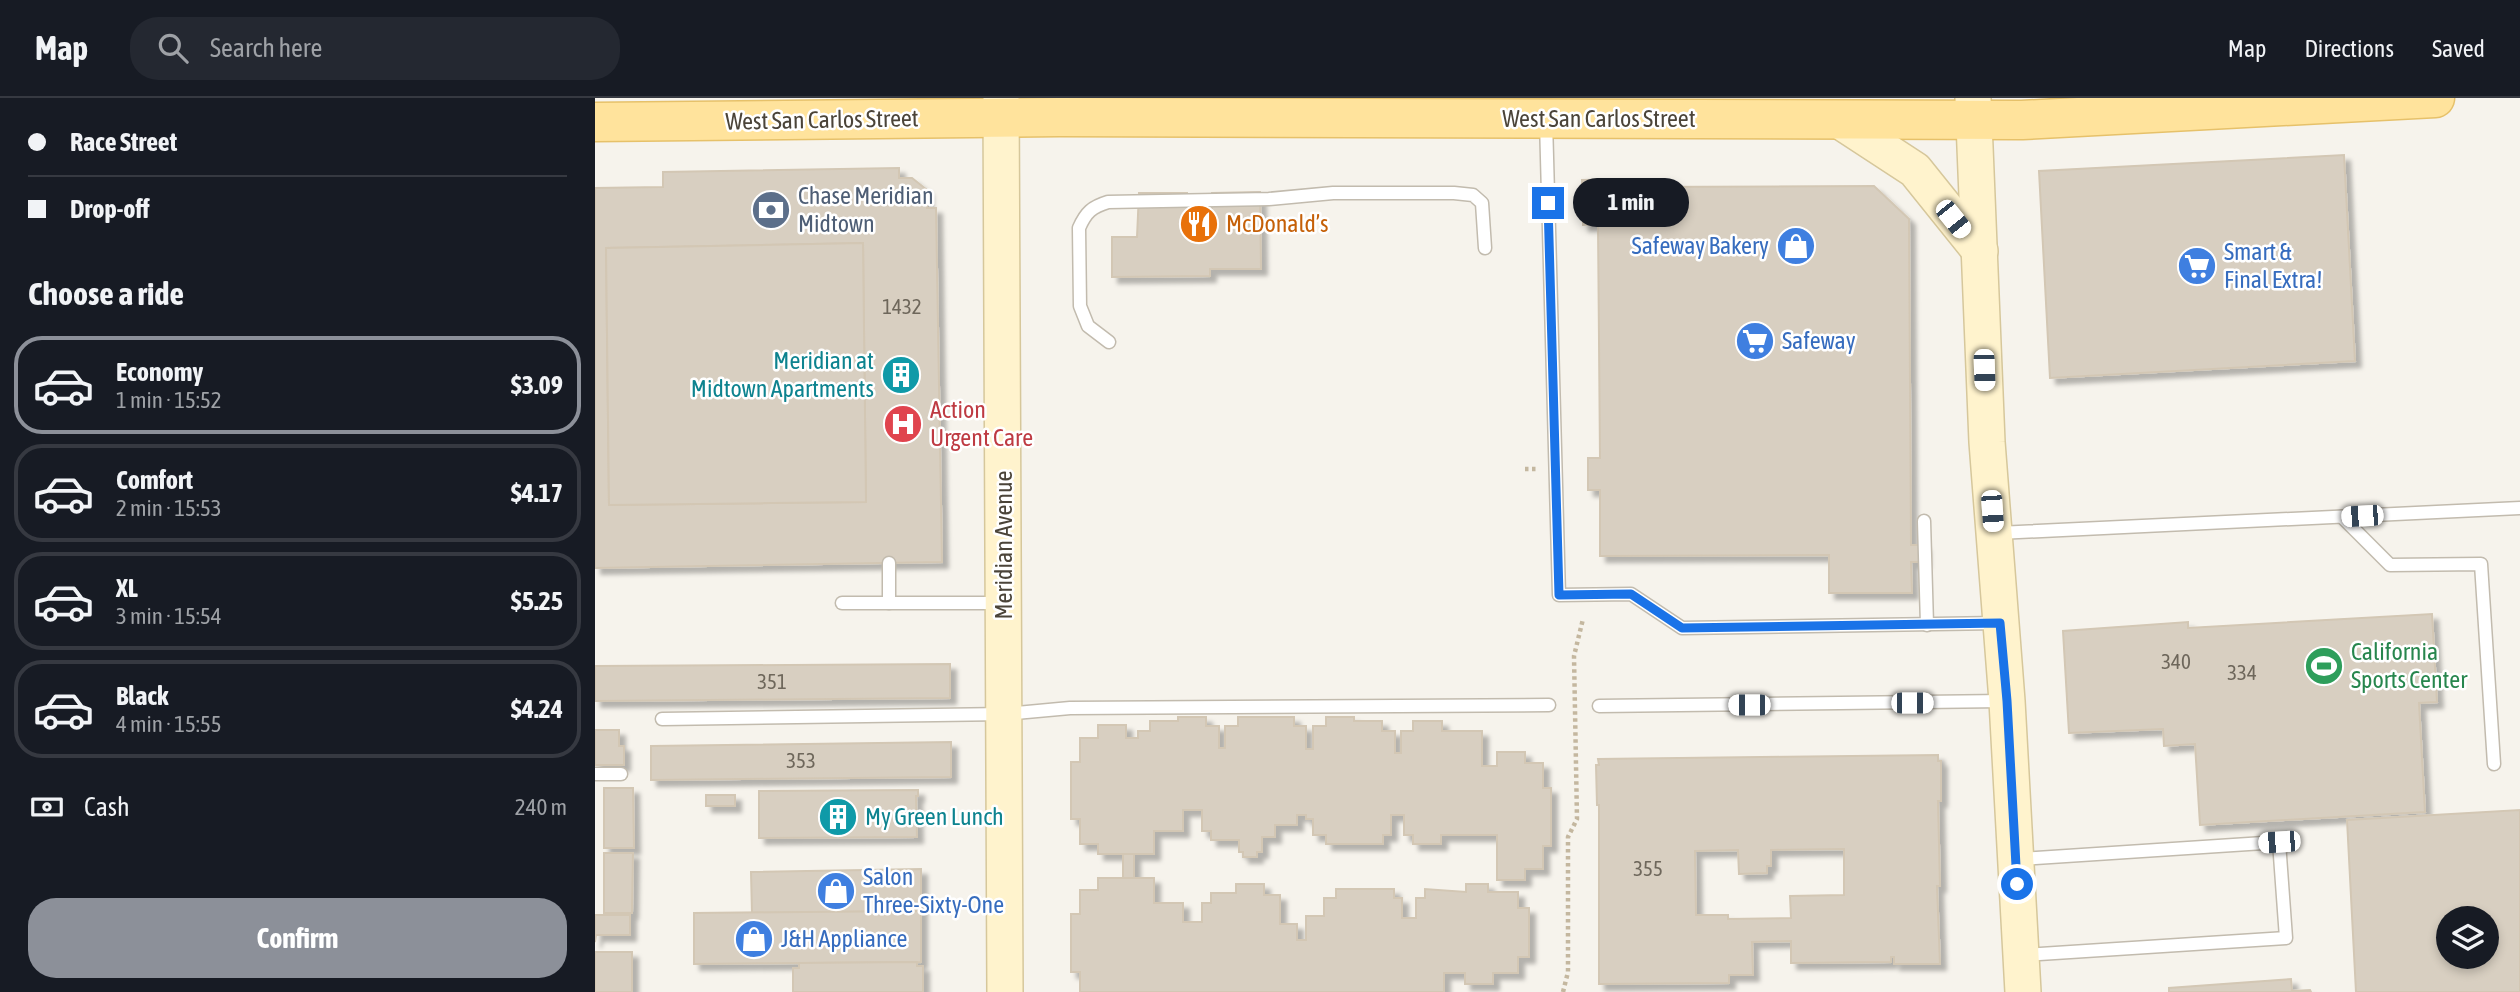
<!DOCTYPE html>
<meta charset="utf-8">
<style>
body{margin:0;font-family:"Asap Condensed",sans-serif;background:#242831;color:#f1f3f6;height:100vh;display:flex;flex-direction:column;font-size:26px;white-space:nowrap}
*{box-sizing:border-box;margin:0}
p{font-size:23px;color:#9ea1a6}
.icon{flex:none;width:38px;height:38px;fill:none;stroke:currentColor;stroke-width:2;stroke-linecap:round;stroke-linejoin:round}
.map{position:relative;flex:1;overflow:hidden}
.drawer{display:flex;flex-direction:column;background:#171b24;width:595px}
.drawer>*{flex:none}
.hud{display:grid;align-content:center;height:154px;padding:0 28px;background:#171b24}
.fabs{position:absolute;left:1841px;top:808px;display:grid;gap:14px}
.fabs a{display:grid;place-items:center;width:63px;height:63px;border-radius:50%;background:#171b24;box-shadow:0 4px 10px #0003;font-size:35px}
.end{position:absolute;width:32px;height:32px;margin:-16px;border:9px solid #1a73e8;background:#fff;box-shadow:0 0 0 4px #fff}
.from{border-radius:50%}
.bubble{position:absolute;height:49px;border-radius:24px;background:#171b24;box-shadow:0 4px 10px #0003;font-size:23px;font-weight:700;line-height:49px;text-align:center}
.car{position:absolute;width:21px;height:42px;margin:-21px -10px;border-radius:9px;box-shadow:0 0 5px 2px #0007;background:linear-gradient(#fff 24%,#345 0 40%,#fff 0 76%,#345 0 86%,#fff 0)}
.hud b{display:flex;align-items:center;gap:24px;height:66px;font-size:26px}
.hud b+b{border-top:2px solid #363941}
.hud i{width:18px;height:18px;background:#f1f3f6}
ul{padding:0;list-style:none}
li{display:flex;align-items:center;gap:21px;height:98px;margin:0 14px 10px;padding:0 14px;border:4px solid #363941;border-radius:28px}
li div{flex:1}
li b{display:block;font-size:26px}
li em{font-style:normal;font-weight:700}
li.current{border-color:#8c9099}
li>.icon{width:63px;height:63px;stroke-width:1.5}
h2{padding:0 28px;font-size:32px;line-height:84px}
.pay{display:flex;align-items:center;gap:18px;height:77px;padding:0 28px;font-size:26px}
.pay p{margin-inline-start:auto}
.cta{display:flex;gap:14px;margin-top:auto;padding:14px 28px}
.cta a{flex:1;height:80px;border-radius:28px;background:#8c9099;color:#fff;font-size:28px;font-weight:700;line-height:80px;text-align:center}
header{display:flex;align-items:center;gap:42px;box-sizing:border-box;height:98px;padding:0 35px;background:#171b24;border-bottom:2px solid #363941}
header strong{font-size:33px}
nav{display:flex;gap:38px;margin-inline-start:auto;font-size:24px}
.search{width:490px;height:63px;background:#242831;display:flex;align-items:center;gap:18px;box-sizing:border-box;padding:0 24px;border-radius:28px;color:#9ea1a6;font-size:26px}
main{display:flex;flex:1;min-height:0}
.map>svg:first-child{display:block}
.building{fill:#d8cfc1;stroke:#d3c7b4;stroke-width:2;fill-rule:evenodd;filter:url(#shadow)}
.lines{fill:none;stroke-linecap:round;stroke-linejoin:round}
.lane-casing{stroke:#c2bbae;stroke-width:15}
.secondary-casing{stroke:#d6c79b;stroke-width:38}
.primary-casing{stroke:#e6c16a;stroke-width:41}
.path{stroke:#c4b79f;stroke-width:4.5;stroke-dasharray:3.5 3.5;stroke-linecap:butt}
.lane{stroke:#fff;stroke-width:12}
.secondary{stroke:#fff3cd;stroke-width:35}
.primary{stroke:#ffe39c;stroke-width:38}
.route{stroke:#1a73e8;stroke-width:9}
.labels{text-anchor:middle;stroke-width:5;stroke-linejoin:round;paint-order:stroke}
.number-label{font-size:21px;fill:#6e675b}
.street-label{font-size:24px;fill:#4b4439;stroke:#fff}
.service-label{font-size:24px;fill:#4e5e75;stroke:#fff;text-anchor:start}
.food-label{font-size:24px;fill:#c56008;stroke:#fff;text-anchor:start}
.shop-label{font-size:24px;fill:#366cbe;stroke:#fff;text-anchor:start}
.culture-label{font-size:24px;fill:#0d838f;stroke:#fff;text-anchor:end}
.health-label{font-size:24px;fill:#be3a42;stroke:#fff;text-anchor:start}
.leisure-label{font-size:24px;fill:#27864d;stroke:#fff;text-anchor:start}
</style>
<header>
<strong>Map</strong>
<div class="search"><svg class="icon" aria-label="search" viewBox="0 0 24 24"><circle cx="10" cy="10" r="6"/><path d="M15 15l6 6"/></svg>Search here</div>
<nav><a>Map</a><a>Directions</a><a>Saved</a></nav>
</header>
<main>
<section class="drawer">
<div class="hud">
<b><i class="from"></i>Race Street</b>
<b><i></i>Drop-off</b>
</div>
<h2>Choose a ride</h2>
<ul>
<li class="current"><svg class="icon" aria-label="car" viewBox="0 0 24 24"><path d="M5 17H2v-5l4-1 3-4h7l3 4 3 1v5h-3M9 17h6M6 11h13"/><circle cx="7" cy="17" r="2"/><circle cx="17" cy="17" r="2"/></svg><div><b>Economy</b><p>1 min · 15:52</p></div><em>$3.09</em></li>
<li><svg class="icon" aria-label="car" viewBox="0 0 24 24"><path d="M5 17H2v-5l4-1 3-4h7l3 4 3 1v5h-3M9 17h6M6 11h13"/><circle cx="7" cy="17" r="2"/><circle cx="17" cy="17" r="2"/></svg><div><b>Comfort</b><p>2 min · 15:53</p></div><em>$4.17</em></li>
<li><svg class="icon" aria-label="car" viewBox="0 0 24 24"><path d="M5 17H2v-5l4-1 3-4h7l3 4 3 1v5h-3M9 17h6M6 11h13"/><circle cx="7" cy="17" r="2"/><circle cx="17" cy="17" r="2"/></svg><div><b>XL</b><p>3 min · 15:54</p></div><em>$5.25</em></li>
<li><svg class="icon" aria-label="car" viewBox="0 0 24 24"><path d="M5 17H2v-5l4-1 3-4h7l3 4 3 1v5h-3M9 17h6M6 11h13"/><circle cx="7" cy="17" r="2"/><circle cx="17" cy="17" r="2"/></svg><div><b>Black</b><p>4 min · 15:55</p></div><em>$4.24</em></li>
</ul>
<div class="pay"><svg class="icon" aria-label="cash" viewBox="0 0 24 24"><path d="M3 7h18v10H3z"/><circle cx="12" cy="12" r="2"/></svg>Cash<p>240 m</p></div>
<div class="cta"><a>Confirm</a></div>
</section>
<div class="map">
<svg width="1925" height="894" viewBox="0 0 1925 894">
<defs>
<filter id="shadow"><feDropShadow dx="6" dy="6" stdDeviation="2" flood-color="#0004"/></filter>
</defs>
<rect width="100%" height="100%" fill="#f6f3ec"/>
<!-- building -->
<g class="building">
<polygon points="1749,57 1760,263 1455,280 1444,73"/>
<path d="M304,70V80H317L332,92V110H341L347,464L0,470V90L68,89V74ZM268,145L271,404L14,407L11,150Z"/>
<polygon points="1035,81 1035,89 1279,88 1314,121 1316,447 1329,447 1329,464 1316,464 1317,495 1234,495 1234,457 1005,458 1005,392 993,392 993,360 1005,360 1003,126 988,127 987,82"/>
<polygon points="665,94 666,171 615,171 615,178 517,179 517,139 542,139 544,95 592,95 592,113 617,113 617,95"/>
<polygon points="268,145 271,404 14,407 11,150"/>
<polygon points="1837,516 1842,604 1824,605 1830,714 1605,727 1600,646 1569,648 1568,631 1474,635 1468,533 1593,524 1593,530"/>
<polygon points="355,566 355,600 0,603 0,568"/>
<polygon points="583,619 611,619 611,628 624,628 624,650 630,650 630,628 643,628 643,619 699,619 699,628 711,628 711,651 718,651 718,628 731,628 731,619 759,619 759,623 787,623 787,633 800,633 800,655 806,655 806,633 818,633 818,623 847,623 847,633 887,633 887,668 902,668 902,654 930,654 930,665 948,665 948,690 956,690 956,748 948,748 948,771 930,771 930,782 902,782 902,737 846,737 846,746 818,746 818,737 809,737 809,717 796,717 796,737 788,737 788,746 731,746 731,737 718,737 718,721 711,721 711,717 702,717 702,727 680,727 680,739 667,739 667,754 662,754 662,759 648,759 648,754 644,754 644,742 616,742 616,733 607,733 607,712 588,712 588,733 559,733 559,756 503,756 503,746 485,746 485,721 476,721 476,664 485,664 485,640 503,640 503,627 531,627 531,640 543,640 543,633 555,633 555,623 583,623"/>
<polygon points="0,632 24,632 24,648 29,648 29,667 0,667"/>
<polygon points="356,644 356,679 56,682 56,648"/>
<path d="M1343,657V663H1346V703H1343L1345,788H1342L1345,866H1299V859H1296V864L1196,865V843L1157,844L1158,877H1134V885L1004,886V707H1002L1001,667H1004L1003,661ZM1249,751V797L1195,798L1196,820L1133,821V817H1101L1100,753L1143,752L1144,776L1172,775V768H1176V752Z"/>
<polygon points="9,690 38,690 39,750 9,750"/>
<polygon points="323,692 323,698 321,698 322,739 164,740 164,693"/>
<rect x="111" y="697" width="29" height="11"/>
<path d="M1925,712V894H1761L1752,722ZM1853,821H1892V859H1853Z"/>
<polygon points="9,755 38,755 37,815 9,815"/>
<rect x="528" y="756" width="11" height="24"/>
<polygon points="326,771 326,813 157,815 156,774"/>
<polygon points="503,780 559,780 559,805 588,805 588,824 607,824 607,805 616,805 616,795 641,795 641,786 669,786 669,797 685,797 685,826 702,826 702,842 711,842 711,818 729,818 729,800 741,800 741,791 799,791 799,800 807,800 807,820 821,820 821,800 830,800 830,791 871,794 871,786 893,786 893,794 923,794 923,810 934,810 934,859 923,859 923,875 898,875 898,886 870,886 870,875 849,875 849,894 485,894 485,874 476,874 476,816 485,816 485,792 503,792"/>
<polygon points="326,813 326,864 99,866 99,815"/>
<polygon points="0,817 35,817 35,837 1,837 0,844"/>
<rect x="0" y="854" width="37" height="40"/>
<polygon points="322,864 322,868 328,868 328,894 198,894 198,870 204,870 204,865"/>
<polygon points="1696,881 1697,893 1715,892 1716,894 1574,894 1574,890"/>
</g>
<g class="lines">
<!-- lane casing -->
<g class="lane-casing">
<g id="lane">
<polyline points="951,23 964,497 1036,496 1087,530 1403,525"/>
<path d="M514,244L493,228L485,208L484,130C491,114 497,109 513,104L674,101L738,95H859L878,97L887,105L890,150"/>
<polyline points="1747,419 1795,467 1886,466 1899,666"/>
<polyline points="1329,423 1332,527"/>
<polyline points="1403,435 1925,410"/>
<polyline points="247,505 406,505"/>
<polyline points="294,505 294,465"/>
<polyline points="1004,608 1409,603"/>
<polyline points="67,621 410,616 475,610 954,607"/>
<polyline points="0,676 26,676"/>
<polyline points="1424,761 1684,744 1691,840 1430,857"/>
</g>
</g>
<!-- secondary casing -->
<g class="secondary-casing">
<g id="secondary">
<polyline points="406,0 410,894"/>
<polyline points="1378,0 1392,344 1412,603 1428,894"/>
<polyline points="1242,21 1320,72 1385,153"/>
</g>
</g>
<!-- primary casing -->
<g class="primary-casing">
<polyline id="primary" points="0,24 464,19 1427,22 1840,0"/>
</g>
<!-- path -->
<g class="path">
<polyline points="930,371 941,371"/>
<polyline points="968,894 973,874 973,739 982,721 979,558 988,521"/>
</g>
<!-- lane -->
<use href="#lane" class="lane"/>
<!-- secondary -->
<use href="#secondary" class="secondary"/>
<!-- primary -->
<use href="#primary" class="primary"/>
</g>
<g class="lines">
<!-- route -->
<polyline class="route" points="953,105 964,497 1036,496 1087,530 1405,525 1412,603 1422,786"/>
</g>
<!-- icons -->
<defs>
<g id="bank-disc" transform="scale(2.0125)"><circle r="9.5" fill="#5c6f8a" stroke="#fff"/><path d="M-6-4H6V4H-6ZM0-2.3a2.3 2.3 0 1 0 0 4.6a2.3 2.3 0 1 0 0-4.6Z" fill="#fff"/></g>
<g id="restaurant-disc" transform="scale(2.0125)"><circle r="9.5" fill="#e8710a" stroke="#fff"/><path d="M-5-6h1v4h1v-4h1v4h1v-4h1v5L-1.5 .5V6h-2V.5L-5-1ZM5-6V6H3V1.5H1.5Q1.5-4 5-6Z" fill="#fff"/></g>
<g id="shop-disc" transform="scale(2.0125)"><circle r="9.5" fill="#3f7fe0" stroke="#fff"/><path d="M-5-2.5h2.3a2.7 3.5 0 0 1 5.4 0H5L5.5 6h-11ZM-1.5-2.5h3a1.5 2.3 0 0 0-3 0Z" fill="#fff"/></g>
<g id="supermarket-disc" transform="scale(2.0125)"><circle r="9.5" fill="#3f7fe0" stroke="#fff"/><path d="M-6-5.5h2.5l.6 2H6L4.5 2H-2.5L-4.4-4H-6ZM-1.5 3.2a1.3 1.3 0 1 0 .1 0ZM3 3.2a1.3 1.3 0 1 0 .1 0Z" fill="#fff"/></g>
<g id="building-disc" transform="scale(2.0125)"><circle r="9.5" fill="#0f9aa8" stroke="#fff"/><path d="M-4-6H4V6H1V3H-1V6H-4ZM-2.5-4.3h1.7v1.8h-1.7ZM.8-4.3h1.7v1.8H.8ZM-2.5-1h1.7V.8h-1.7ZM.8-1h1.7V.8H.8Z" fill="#fff"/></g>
<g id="hospital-disc" transform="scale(2.0125)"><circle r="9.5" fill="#e0444e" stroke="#fff"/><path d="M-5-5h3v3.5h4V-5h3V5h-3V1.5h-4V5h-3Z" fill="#fff"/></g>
<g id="stadium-disc" transform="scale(2.0125)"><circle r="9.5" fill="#2e9e5b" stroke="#fff"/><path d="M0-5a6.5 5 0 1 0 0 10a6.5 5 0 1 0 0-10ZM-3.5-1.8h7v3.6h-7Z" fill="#fff"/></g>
</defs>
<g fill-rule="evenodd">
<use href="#bank-disc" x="176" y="112"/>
<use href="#restaurant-disc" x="604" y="126"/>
<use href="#shop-disc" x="1201" y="148"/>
<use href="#supermarket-disc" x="1602" y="168"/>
<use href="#supermarket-disc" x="1160" y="243"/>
<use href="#building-disc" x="306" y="277"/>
<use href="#hospital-disc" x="308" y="326"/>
<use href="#stadium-disc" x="1729" y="568"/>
<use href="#building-disc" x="243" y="719"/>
<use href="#shop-disc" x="241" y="793"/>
<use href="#shop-disc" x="159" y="841"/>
</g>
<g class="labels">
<!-- number labels -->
<g class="number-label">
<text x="307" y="216">1432</text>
<text x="1581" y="571">340</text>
<text x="1647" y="582">334</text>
<text x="177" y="591">351</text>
<text x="206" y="670">353</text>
<text x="1053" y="778">355</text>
</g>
<!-- street labels -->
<g class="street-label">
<text x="1004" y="29">West San Carlos Street</text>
<text transform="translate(227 22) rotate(-1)" y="8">West San Carlos Street</text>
<text transform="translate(409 447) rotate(-90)" y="8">Meridian Avenue</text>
</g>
<!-- service labels -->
<g class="service-label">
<text x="203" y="106">Chase Meridian<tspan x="203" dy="28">Midtown</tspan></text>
</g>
<!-- food labels -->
<g class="food-label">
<text x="631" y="134">McDonald’s</text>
</g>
<!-- shop labels -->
<g class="shop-label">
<text x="1174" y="156" text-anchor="end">Safeway Bakery</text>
<text x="1629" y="162">Smart &amp;<tspan x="1629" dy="28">Final Extra!</tspan></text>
<text x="1187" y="251">Safeway</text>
<text x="268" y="787">Salon<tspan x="268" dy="28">Three-Sixty-One</tspan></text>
<text x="186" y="849">J&amp;H Appliance</text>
</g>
<!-- culture labels -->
<g class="culture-label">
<text x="279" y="271">Meridian at<tspan x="279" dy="28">Midtown Apartments</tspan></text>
<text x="270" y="727" text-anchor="start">My Green Lunch</text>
</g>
<!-- health labels -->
<g class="health-label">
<text x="335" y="320">Action<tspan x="335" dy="28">Urgent Care</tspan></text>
</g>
<!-- leisure labels -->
<g class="leisure-label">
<text x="1756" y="562">California<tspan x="1756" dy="28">Sports Center</tspan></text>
</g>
</g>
</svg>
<div class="fabs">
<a><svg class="icon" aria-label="layers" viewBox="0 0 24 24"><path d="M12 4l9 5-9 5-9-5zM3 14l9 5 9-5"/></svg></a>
</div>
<i class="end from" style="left:1422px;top:786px"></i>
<i class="end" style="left:953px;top:105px"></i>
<div class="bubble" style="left:978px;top:80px;width:116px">1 min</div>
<i class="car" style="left:1358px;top:121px;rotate:141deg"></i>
<i class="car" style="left:1389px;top:272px;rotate:178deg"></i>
<i class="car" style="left:1397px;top:413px;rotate:176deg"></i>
<i class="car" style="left:1767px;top:418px;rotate:267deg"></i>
<i class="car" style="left:1317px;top:605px;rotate:90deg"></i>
<i class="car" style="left:1154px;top:607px;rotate:270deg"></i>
<i class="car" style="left:1684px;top:744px;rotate:266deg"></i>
</div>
</main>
